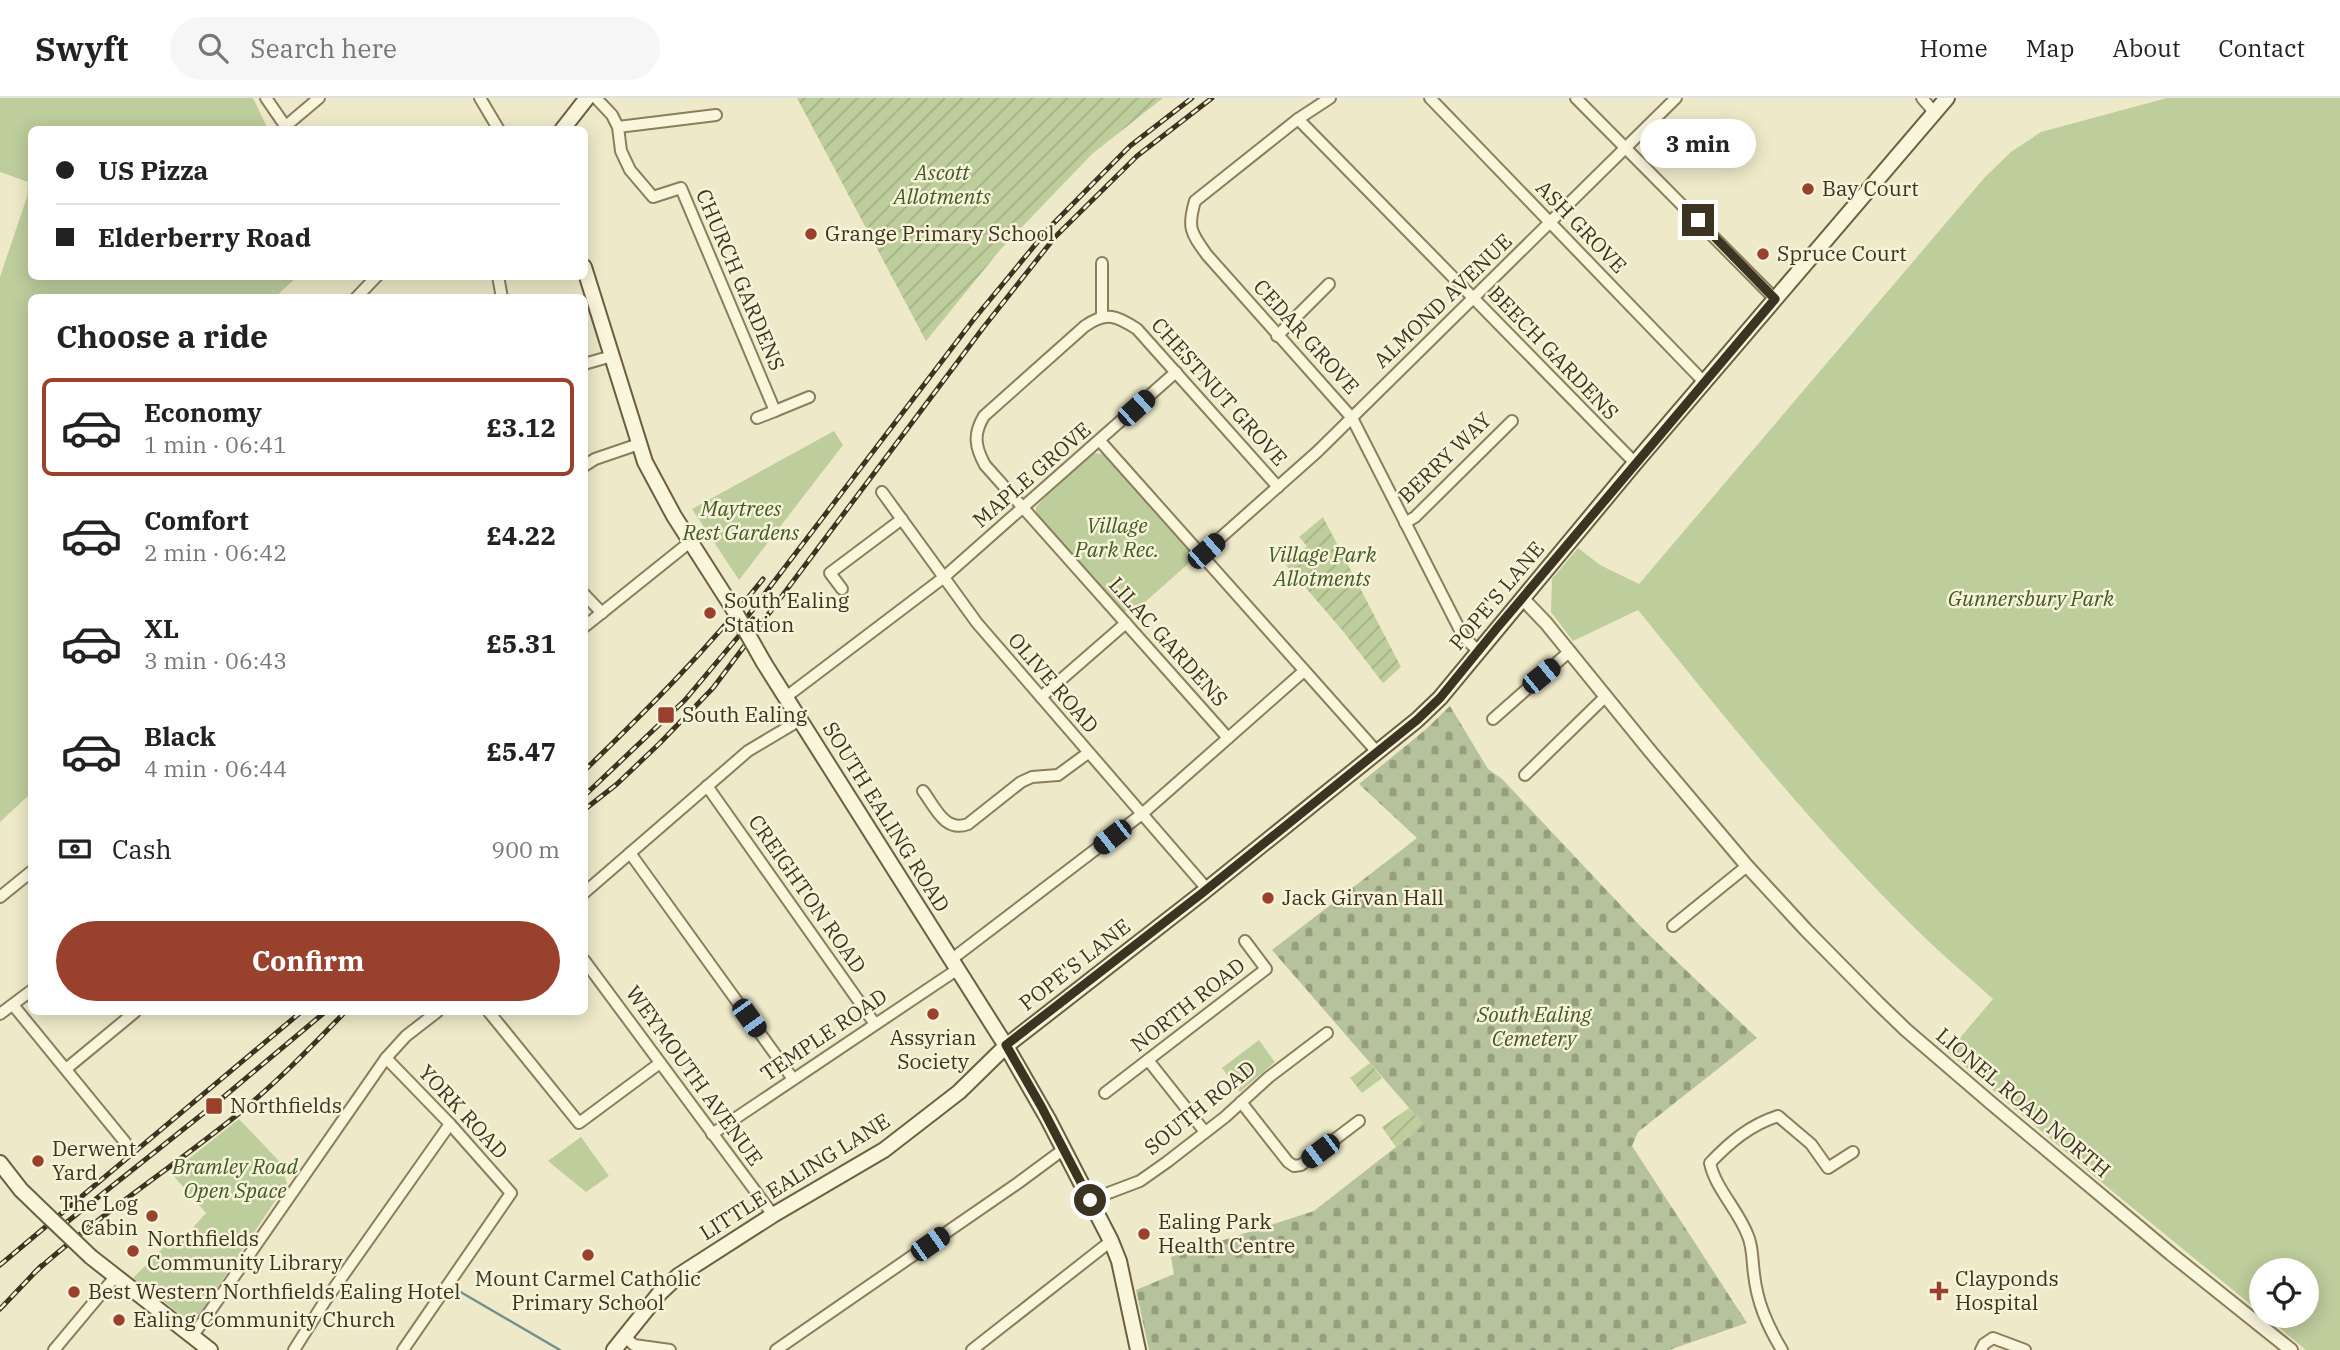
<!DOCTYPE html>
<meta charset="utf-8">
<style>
body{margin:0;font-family:"IBM Plex Serif",serif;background:#f6f6f6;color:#222;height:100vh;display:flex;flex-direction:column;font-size:26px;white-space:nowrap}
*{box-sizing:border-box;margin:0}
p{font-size:23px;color:#767676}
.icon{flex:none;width:38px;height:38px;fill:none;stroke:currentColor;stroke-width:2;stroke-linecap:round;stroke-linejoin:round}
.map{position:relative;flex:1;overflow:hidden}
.sheet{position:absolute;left:28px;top:196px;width:560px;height:721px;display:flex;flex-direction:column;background:#fff;border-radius:10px;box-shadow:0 4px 18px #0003}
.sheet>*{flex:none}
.hud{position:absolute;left:28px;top:28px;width:560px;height:154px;border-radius:10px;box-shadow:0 4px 18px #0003;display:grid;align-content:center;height:154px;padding:0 28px;background:#fff}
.controls{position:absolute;left:2249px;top:1160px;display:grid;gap:14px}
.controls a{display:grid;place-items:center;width:70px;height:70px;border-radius:50%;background:#fff;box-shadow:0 4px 18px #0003;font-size:35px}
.end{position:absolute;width:32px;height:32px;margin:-16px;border:9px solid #3c3321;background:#fff;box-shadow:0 0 0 4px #fff}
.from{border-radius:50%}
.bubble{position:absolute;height:49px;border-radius:24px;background:#fff;box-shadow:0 4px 18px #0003;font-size:23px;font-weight:700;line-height:49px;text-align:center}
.car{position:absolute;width:21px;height:42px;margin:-21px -10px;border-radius:9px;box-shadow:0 0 5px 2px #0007;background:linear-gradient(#222 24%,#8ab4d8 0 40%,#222 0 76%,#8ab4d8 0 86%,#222 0)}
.hud b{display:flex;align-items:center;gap:24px;height:66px;font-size:26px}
.hud b+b{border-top:2px solid #e0e0e0}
.hud i{width:18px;height:18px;background:#222}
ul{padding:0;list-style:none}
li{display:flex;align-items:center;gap:21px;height:98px;margin:0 14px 10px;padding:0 14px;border:4px solid transparent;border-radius:10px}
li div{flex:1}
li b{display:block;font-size:26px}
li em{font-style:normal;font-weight:700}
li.selected{border-color:#9a412e}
li>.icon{width:63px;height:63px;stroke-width:1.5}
h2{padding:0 28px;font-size:32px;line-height:84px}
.pay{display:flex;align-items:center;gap:18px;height:77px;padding:0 28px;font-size:26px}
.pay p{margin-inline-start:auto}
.action{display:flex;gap:14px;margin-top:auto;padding:14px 28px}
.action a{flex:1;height:80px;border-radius:42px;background:#9a412e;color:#fff;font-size:28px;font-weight:700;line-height:80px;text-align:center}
header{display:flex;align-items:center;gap:42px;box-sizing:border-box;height:98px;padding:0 35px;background:#fff;border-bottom:2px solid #e0e0e0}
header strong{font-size:33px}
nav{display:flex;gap:38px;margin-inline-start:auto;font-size:24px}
.search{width:490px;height:63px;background:#f6f6f6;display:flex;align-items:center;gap:18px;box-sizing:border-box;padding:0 24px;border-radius:38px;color:#767676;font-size:26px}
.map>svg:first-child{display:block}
.cemetery{fill:url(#cemetery-stones)}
.park{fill:#becd9c}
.garden{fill:url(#garden-furrows)}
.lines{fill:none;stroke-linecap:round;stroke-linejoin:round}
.stream{stroke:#70918f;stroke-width:2.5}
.minor-casing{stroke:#8b7e5d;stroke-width:14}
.tertiary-casing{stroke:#8b7e5d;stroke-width:16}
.secondary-casing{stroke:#6d5f40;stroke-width:18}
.minor{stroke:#f9f6dc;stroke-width:10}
.tertiary{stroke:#f9f6dc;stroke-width:12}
.secondary{stroke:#f9f6dc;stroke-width:14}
.rail-casing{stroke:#3c3321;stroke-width:5}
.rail{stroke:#f6f3d8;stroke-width:2.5;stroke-dasharray:8;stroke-linecap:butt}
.secondary-bridge-casing{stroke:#6d5f40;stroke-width:18;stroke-linecap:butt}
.secondary-bridge{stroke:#f9f6dc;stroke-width:14}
.route{stroke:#3c3321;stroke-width:9}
.poi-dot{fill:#9a412e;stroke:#f6f3d8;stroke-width:2.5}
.labels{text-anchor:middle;stroke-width:5;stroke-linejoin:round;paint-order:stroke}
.park-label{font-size:21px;font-style:italic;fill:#425827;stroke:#f6f3d8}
.poi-label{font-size:21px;fill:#3c3321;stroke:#f6f3d8;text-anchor:start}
.street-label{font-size:21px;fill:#3c3321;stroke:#f6f3d8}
</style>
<header>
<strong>Swyft</strong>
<div class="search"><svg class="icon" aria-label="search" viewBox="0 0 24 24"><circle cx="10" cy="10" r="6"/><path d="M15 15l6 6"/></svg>Search here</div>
<nav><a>Home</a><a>Map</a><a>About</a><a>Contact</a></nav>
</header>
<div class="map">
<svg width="2340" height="1252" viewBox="0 0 2340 1252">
<defs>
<pattern id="cemetery-stones" width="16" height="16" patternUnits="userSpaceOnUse" patternTransform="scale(1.75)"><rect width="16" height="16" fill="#b6c29b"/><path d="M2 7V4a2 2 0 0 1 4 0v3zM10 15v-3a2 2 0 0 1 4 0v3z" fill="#959e7e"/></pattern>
<pattern id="garden-furrows" width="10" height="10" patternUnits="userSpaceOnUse" patternTransform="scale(1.75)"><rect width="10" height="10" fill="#becd9c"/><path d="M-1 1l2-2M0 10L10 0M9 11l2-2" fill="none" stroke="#a4b086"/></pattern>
</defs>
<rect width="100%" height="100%" fill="#eeeac9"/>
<!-- cemetery -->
<polygon class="cemetery" points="1450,608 1488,671 1502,681 1644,832 1757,940 1638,1034 1632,1048 1747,1225 1669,1252 1149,1252 1136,1192 1174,1176 1171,1159 1314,1113 1424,1027 1272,852 1417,740 1359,686 1425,632"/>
<!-- park -->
<g class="park">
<polygon points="0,0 253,0 268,31 32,32 32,178 297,179 275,199 32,200 31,695 0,724 0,179 27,99 28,84 0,74"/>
<path d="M2167,0H2340V1252H2306L2265,1218H2306V1172H2261V1215L2106,1088L1948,954L1993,901C1968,878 1942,857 1918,833C1816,734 1727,622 1638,512L1573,543L1551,514L1552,481L1578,450L1600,467L1639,486L1985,79L2011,54L2041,34Z"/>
<polygon points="834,333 843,347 739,482 692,411"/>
<polygon points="1095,355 1106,357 1193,452 1189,465 1136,512 1120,514 1036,421 1036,409 1065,378"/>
<polygon points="1259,942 1275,964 1240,994 1222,970"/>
<polygon points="239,1021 279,1063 287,1085 193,1226 133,1180 172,1141 180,1144 206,1115 171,1075"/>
<polygon points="581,1039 609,1078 586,1094 548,1063"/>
</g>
<!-- garden -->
<g class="garden">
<polygon points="797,0 1163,0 1092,56 1000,152 926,243"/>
<polygon points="1323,419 1401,569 1383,585 1342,532 1286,467 1307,448 1299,439"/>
<polygon points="1370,965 1382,980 1362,995 1350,980"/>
<polygon points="1409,1010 1424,1027 1396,1049 1382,1029"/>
</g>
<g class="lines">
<!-- stream -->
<polyline class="stream" points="452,1189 560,1252"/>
<!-- minor casing -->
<g class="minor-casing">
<g id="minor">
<polyline points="266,0 288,32"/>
<polyline points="480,0 499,32"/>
<polyline points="596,0 612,17 618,29 621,53 630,72 653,99 681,90 775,313 809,299"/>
<path d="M1330,0L1298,21L1195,103C1187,130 1191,135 1207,157L1352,320L1463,538L1478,553"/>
<polyline points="1430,0 1704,284"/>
<polyline points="1576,0 1775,201"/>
<polyline points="1922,0 1934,14"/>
<polyline points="1298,21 1635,365"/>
<polyline points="287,27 319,0"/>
<polyline points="618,29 716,17"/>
<polyline points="498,178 502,200"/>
<polyline points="356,200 377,178"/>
<polyline points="1102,218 1102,165"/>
<polyline points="1277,238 1329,186"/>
<polyline points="584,266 612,258"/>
<polyline points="757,320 775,313"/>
<polyline points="1100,343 1377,654"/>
<polyline points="584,368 595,361 639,346"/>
<polyline points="882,394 977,525 1207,791"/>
<polyline points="1405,425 1415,419 1512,323"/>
<polyline points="1201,457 1317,354 1676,0"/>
<polyline points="842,491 830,475 902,421"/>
<polyline points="584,496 602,515"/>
<polyline points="584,529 690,444"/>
<polyline points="786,599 943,480 1176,274"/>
<polyline points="1041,599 1126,525"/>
<polyline points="1493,621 1570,553"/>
<path d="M1228,640L985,367C975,349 973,336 984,318L1085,228C1107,213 1117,218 1137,231L1278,389"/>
<polyline points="1525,677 1606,598"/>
<polyline points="707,688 875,926"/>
<path d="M923,693C935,709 945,735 968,726L1021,684L1032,679L1058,677L1088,655"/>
<polyline points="630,755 793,981"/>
<polyline points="584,795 748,653 800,622"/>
<polyline points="0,799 32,773"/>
<polyline points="1673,828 1747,768"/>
<polyline points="952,861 1142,716 1304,573"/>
<polyline points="584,862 773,1117"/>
<polyline points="13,907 125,1044"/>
<polyline points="489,914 579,1025 660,965"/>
<polyline points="0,916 32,892"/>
<polyline points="386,960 450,1026 511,1095 403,1252"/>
<polyline points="1148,962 1205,1034"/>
<polyline points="66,971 135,914"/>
<polyline points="1105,995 1266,871 1245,843"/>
<polyline points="1241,1004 1288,1064 1294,1068 1301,1067 1359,1023"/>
<polyline points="712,1036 958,871"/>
<polyline points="1090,1102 1140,1083 1167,1064 1225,1019 1269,979 1327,935"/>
<polyline points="192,1239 386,960 406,938 437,914"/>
<polyline points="625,1239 634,1247 670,1252"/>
<polyline points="54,1252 115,1179"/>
<polyline points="294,1252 325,1203 450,1026"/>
<polyline points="776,1252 1018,1085 1064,1051"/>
<polyline points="972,1252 1111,1143"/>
<path d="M1782,1252C1767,1227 1757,1204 1754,1176C1752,1162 1753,1150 1748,1138C1739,1113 1715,1090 1710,1065C1730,1044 1750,1027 1778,1018L1811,1046L1828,1070L1853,1054"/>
<polyline points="1981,1252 1984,1246 1993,1240 2025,1252"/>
</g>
</g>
<!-- tertiary casing -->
<g class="tertiary-casing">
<polyline id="tertiary" points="1522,500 1546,525 1650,653 1747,768 1806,832 1878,905 1906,932 1991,1005 2171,1156 2291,1252"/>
</g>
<!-- secondary casing -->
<g class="secondary-casing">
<g id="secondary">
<polyline points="562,32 587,0"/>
<polyline points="584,169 645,364 674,418 734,512"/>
<polyline points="764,565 1006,948 1048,1021 1111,1143 1119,1163 1138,1252"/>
<polyline points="0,1065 21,1092 49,1119"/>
<polyline points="91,1159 210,1252"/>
<polyline points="614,1252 659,1196 678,1178 773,1117 884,1052 959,994 1006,948 1201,796 1417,622 1440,600 1635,365 1947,0"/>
</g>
</g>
<!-- minor -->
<use href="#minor" class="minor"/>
<!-- tertiary -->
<use href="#tertiary" class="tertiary"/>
<!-- secondary -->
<use href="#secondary" class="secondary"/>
<!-- rail casing -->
<g class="rail-casing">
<g id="rail">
<polyline points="741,527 974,221 1049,130 1130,48 1192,0"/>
<path d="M584,673C647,612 709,550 763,481"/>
<polyline points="584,698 685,602 753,521"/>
<polyline points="584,712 617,686 660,645 713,590 983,230 1055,139 1137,58 1212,0"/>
<polyline points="62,1128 220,1002 325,914"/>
<polyline points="0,1167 301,914"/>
<path d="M34,1175C98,1118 170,1071 237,1017C276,985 310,950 345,914"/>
<polyline points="0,1211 41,1168"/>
</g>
</g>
<!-- rail -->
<use href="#rail" class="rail"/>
<!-- secondary-bridge casing -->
<g class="secondary-bridge-casing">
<g id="secondary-bridge">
<polyline points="734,512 764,565"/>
<polyline points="49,1119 91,1159"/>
</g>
</g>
<!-- secondary-bridge -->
<use href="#secondary-bridge" class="secondary-bridge"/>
</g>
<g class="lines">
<!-- route -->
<polyline class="route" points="1090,1102 1041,1008 1006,947 1201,796 1417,622 1440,600 1497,530 1775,201 1698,122"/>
</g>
<!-- markers -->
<g class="poi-dot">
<circle cx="1808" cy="91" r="7"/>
<circle cx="811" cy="136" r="7"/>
<circle cx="1763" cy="156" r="7"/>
<circle cx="710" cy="515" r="7"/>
<rect x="657" y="608" width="18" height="18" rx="3.5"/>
<circle cx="1268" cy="800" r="7"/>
<circle cx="933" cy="916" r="7"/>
<rect x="205" y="999" width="18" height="18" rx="3.5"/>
<circle cx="38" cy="1063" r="7"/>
<circle cx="152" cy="1118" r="7"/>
<circle cx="1144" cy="1136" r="7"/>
<circle cx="133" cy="1153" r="7"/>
<circle cx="588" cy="1157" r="7"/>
<path d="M1935.5 1182.5h7v7h7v7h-7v7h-7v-7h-7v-7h7z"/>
<circle cx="74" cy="1194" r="7"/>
<circle cx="119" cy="1222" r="7"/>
</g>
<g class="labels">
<!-- park labels -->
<g class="park-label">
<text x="942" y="82">Ascott<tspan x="942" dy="24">Allotments</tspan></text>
<text x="741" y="418">Maytrees<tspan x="741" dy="24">Rest Gardens</tspan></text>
<text x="1117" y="435">Village<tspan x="1117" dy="24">Park Rec.</tspan></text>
<text x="1322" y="464">Village Park<tspan x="1322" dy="24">Allotments</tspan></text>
<text x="2031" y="508">Gunnersbury Park</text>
<text x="1534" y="924">South Ealing<tspan x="1534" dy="24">Cemetery</tspan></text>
<text x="235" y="1076">Bramley Road<tspan x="235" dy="24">Open Space</tspan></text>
</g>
<!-- poi labels -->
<g class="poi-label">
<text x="1822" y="98">Bay Court</text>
<text x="825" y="143">Grange Primary School</text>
<text x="1777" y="163">Spruce Court</text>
<text x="724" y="510">South Ealing<tspan x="724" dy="24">Station</tspan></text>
<text x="682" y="624">South Ealing</text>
<text x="1282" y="807">Jack Girvan Hall</text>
<text x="933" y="947" text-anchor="middle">Assyrian<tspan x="933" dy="24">Society</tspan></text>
<text x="230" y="1015">Northfields</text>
<text x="52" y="1058">Derwent<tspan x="52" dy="24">Yard</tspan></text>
<text x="138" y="1113" text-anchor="end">The Log<tspan x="138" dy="24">Cabin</tspan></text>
<text x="1158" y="1131">Ealing Park<tspan x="1158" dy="24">Health Centre</tspan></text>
<text x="147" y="1148">Northfields<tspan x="147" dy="24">Community Library</tspan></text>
<text x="588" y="1188" text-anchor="middle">Mount Carmel Catholic<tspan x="588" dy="24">Primary School</tspan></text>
<text x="1955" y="1188">Clayponds<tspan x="1955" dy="24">Hospital</tspan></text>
<text x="88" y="1201">Best Western Northfields Ealing Hotel</text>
<text x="133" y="1229">Ealing Community Church</text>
</g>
<!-- street labels -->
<g class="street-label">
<text transform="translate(1581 129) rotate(46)" y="7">ASH GROVE</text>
<text transform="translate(740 182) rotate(67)" y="7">CHURCH GARDENS</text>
<text transform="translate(1443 203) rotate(-44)" y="7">ALMOND AVENUE</text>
<text transform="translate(1306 239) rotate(48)" y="7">CEDAR GROVE</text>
<text transform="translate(1553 255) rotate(46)" y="7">BEECH GARDENS</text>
<text transform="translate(1219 294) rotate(48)" y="7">CHESTNUT GROVE</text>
<text transform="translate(1445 360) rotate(-44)" y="7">BERRY WAY</text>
<text transform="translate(1032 377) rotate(-41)" y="7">MAPLE GROVE</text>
<text transform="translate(1497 498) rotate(-50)" y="7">POPE'S LANE</text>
<text transform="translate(1168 544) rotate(48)" y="7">LILAC GARDENS</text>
<text transform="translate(1053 585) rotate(49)" y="7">OLIVE ROAD</text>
<text transform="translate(886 719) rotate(58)" y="7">SOUTH EALING ROAD</text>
<text transform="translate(807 796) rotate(55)" y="7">CREIGHTON ROAD</text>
<text transform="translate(1075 867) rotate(-38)" y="7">POPE'S LANE</text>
<text transform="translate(1188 907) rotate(-38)" y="7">NORTH ROAD</text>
<text transform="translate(824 937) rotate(-34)" y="7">TEMPLE ROAD</text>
<text transform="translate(694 978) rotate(54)" y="7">WEYMOUTH AVENUE</text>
<text transform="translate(2023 1005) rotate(40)" y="7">LIONEL ROAD NORTH</text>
<text transform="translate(1200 1010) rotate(-39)" y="7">SOUTH ROAD</text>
<text transform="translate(463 1014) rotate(47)" y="7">YORK ROAD</text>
<text transform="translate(795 1079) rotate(-32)" y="7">LITTLE EALING LANE</text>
</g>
</g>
</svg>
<div class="controls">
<a><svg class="icon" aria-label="locate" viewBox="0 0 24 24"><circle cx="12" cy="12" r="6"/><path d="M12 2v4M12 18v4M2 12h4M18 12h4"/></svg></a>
</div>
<i class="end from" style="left:1090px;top:1102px"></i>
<i class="end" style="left:1698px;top:122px"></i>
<div class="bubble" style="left:1640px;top:21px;width:116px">3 min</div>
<i class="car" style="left:1136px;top:310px;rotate:48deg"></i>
<i class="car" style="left:1206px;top:453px;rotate:49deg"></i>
<i class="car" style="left:1541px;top:578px;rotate:51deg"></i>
<i class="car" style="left:1112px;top:739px;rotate:232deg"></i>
<i class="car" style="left:749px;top:920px;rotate:144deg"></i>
<i class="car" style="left:1320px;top:1053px;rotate:233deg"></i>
<i class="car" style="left:930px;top:1146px;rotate:55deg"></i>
<div class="hud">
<b><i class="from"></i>US Pizza</b>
<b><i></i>Elderberry Road</b>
</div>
<section class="sheet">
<h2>Choose a ride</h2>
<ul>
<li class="selected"><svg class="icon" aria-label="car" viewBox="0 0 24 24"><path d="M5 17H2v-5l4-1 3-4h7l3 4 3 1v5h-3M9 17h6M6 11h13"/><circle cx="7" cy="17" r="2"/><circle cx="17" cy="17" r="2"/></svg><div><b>Economy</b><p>1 min · 06:41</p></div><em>£3.12</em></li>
<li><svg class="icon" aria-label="car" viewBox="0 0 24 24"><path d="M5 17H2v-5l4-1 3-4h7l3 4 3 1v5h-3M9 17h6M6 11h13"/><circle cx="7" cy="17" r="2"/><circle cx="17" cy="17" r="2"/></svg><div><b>Comfort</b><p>2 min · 06:42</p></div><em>£4.22</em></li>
<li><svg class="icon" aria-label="car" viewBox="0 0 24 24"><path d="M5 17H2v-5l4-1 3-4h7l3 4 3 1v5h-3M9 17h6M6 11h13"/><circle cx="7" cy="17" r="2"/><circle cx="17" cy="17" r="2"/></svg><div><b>XL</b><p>3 min · 06:43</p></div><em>£5.31</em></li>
<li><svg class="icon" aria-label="car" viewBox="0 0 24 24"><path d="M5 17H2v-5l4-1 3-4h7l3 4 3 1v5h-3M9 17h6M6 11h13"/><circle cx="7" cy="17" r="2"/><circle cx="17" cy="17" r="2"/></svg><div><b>Black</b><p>4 min · 06:44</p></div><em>£5.47</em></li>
</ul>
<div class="pay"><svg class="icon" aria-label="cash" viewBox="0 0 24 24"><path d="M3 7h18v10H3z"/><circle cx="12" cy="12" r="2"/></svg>Cash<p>900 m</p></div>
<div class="action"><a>Confirm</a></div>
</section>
</div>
